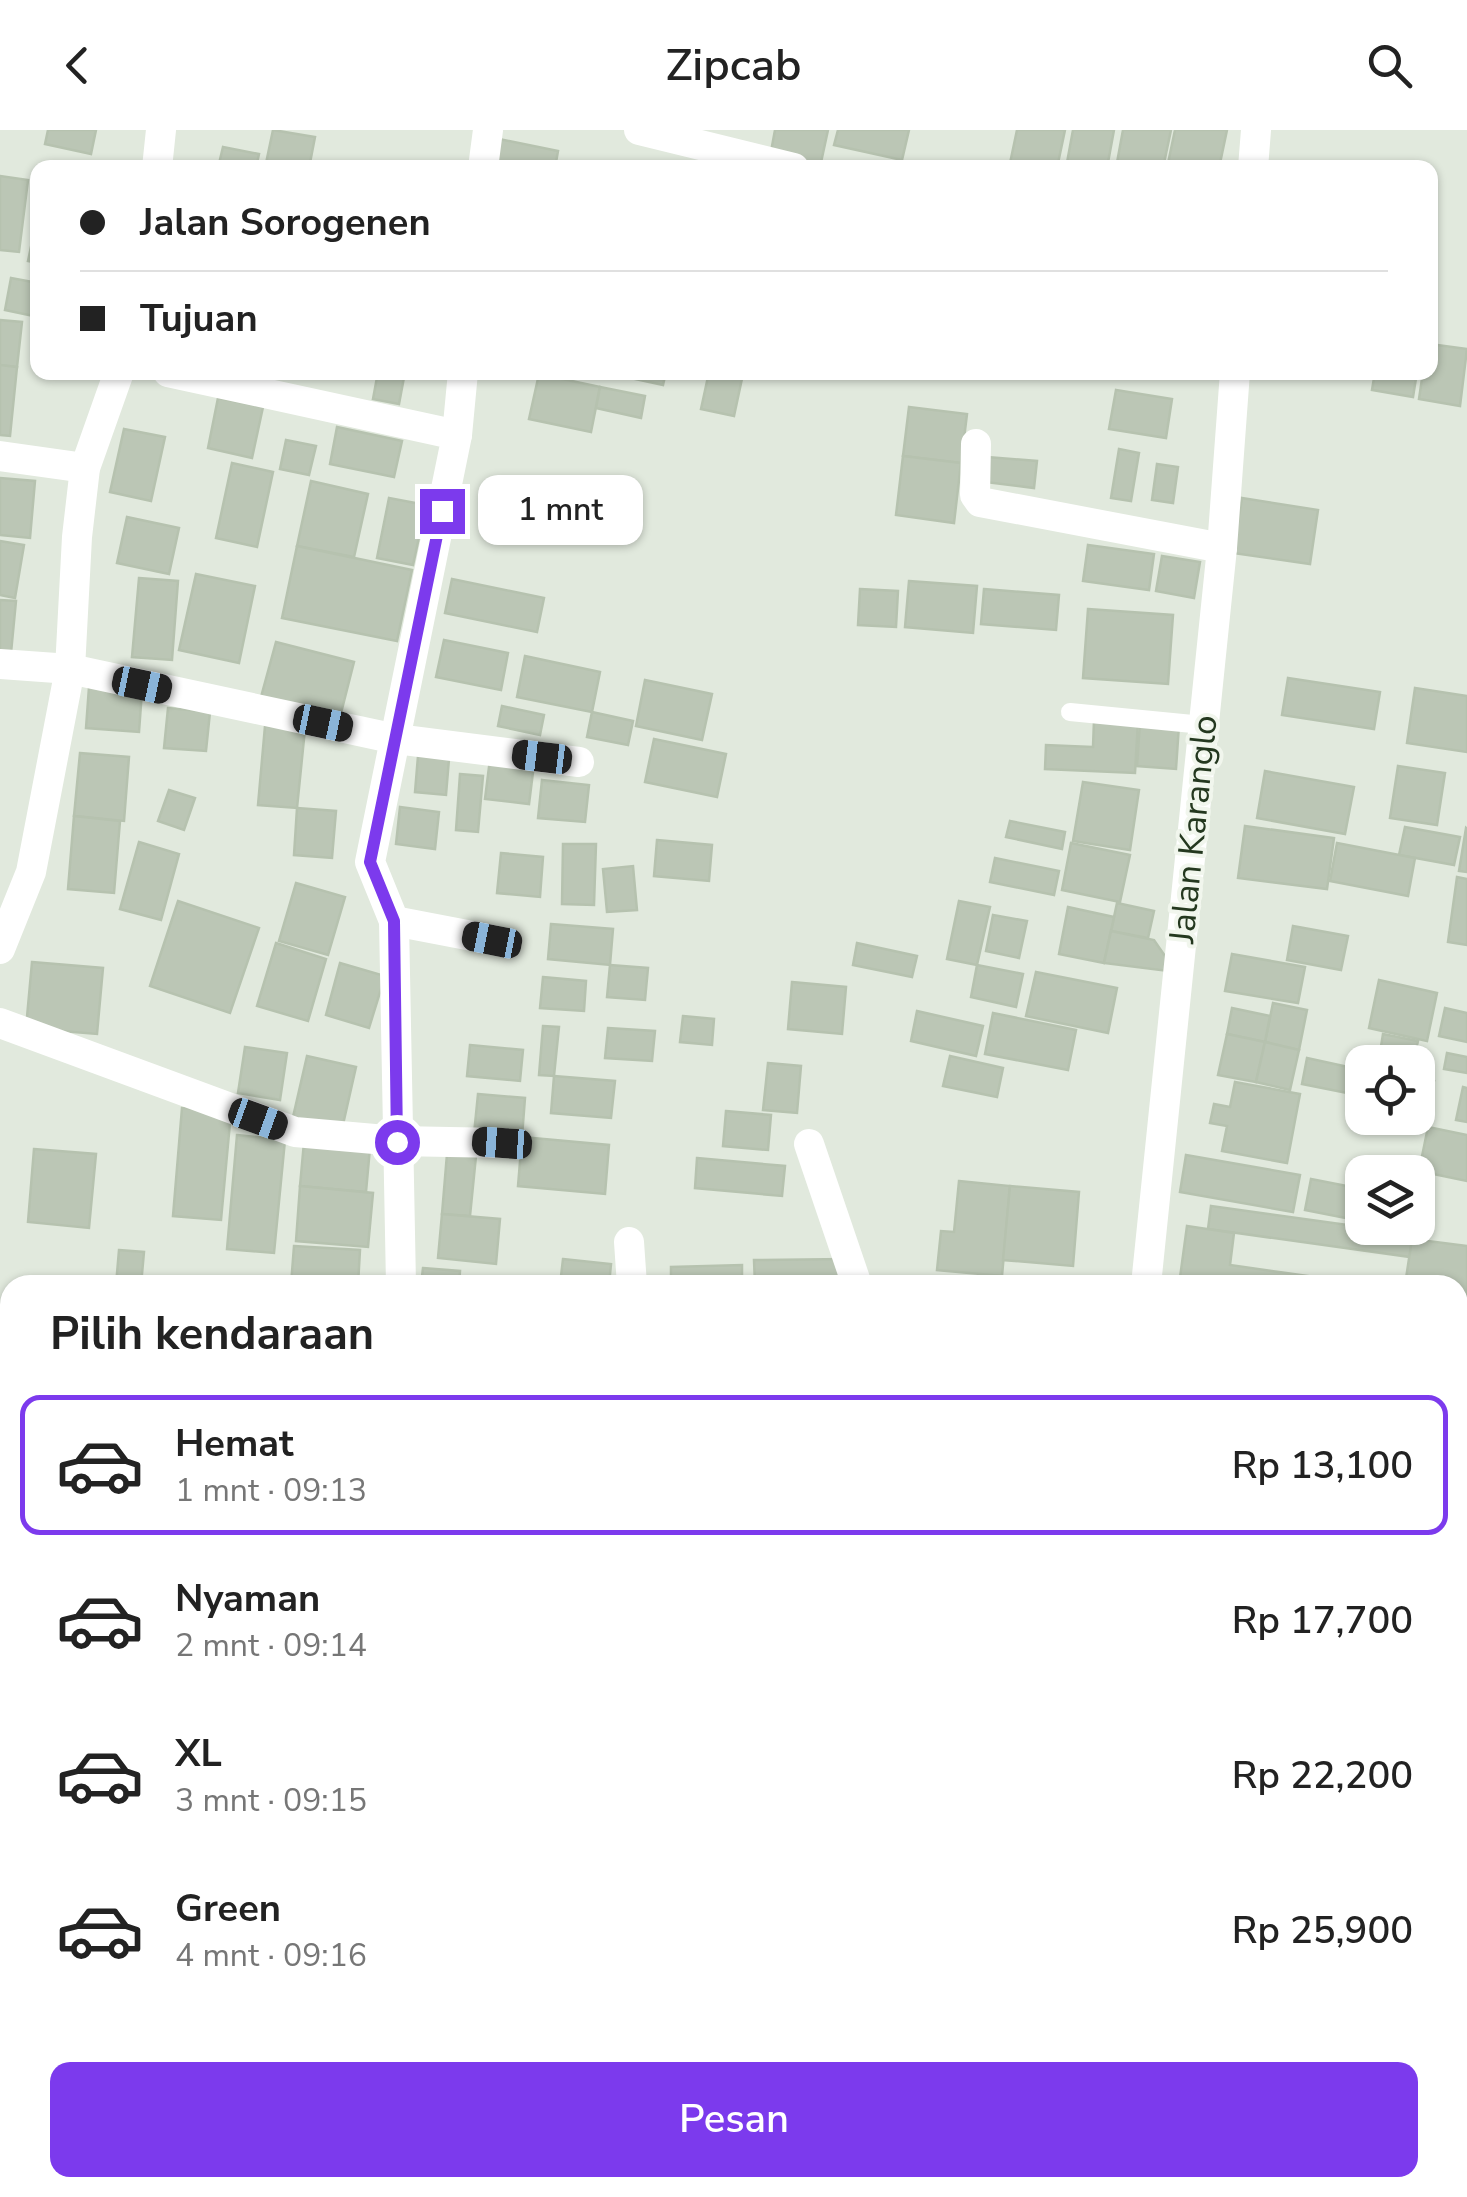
<!DOCTYPE html>
<html lang="id">
<meta charset="utf-8">
<style>
body{margin:0;font-family:"Nunito Sans",sans-serif;background:#f2f2f2;color:#222;height:100vh;display:flex;flex-direction:column;font-size:38px;white-space:nowrap}
*{box-sizing:border-box;margin:0}
p{font-size:32px;color:#767676}
.icon{flex:none;width:55px;height:55px;fill:none;stroke:currentColor;stroke-width:2;stroke-linecap:round;stroke-linejoin:round}
.map{position:relative;flex:1;overflow:hidden}
.sheet{position:absolute;left:0px;top:1145px;width:1468px;height:922px;display:flex;flex-direction:column;background:#fff;border-radius:30px 30px 0 0;box-shadow:0 2px 8px #0004}
.sheet>*{flex:none}
.guide{position:absolute;left:30px;top:30px;width:1408px;height:220px;border-radius:20px;box-shadow:0 2px 8px #0004;display:grid;align-content:center;height:220px;padding:0 50px;background:#fff}
.buttons{position:absolute;left:1345px;top:915px;display:grid;gap:20px}
.buttons a{display:grid;place-items:center;width:90px;height:90px;border-radius:20px;background:#fff;box-shadow:0 2px 8px #0004;font-size:50px}
.end{position:absolute;width:45px;height:45px;margin:-22px;border:12px solid #7c3aed;background:#fff;box-shadow:0 0 0 5px #fff}
.from{border-radius:50%}
.bubble{position:absolute;height:70px;border-radius:20px;background:#fff;box-shadow:0 2px 8px #0004;font-size:32px;font-weight:600;line-height:70px;text-align:center}
.car{position:absolute;width:30px;height:60px;margin:-30px -15px;border-radius:12px;box-shadow:0 0 8px 2px #0007;background:linear-gradient(#222 24%,#8ab4d8 0 40%,#222 0 76%,#8ab4d8 0 86%,#222 0)}
.guide b{display:flex;align-items:center;gap:35px;height:95px;font-size:38px}
.guide b+b{border-top:2px solid #e0e0e0}
.guide i{width:25px;height:25px;background:#222}
ul{padding:0;list-style:none}
li{display:flex;align-items:center;gap:30px;height:140px;margin:0 20px 15px;padding:0 30px;border:5px solid transparent;border-radius:20px}
li div{flex:1}
li b{display:block;font-size:38px}
li em{font-style:normal;font-weight:600}
li.active{border-color:#7c3aed}
li>.icon{width:90px;height:90px;stroke-width:1.5}
h2{padding:0 50px;font-size:45px;line-height:120px}
.cta{display:flex;gap:20px;margin-top:auto;padding:20px 50px}
.cta a{flex:1;height:115px;border-radius:20px;background:#7c3aed;color:#fff;font-size:40px;font-weight:600;line-height:115px;text-align:center}
header{display:flex;justify-content:space-between;align-items:center;height:130px;padding:0 50px;background:#fff;font-size:45px;font-weight:600}
.map>svg:first-child{display:block}
.green{fill:#cedbb5}
.building{fill:#bbc6b5;stroke:#b6c2af;stroke-width:2.5}
.lines{fill:none;stroke-linecap:round;stroke-linejoin:round}
.service{stroke:#fff;stroke-width:18}
.minor{stroke:#fff;stroke-width:30}
.tertiary{stroke:#fff;stroke-width:30}
.route{stroke:#7c3aed;stroke-width:12}
.labels{text-anchor:middle;stroke-width:8;stroke-linejoin:round;paint-order:stroke}
.street-label{font-size:35px;fill:#24381f;stroke:#f1f6ed}
</style>
<header><svg class="icon" aria-label="back" viewBox="0 0 24 24"><path d="M15 5l-7 7 7 7"/></svg>Zipcab<svg class="icon" aria-label="search" viewBox="0 0 24 24"><circle cx="10" cy="10" r="6"/><path d="M15 15l6 6"/></svg></header>
<div class="map">
<svg width="1467" height="2067" viewBox="0 0 1467 2067">
<rect width="100%" height="100%" fill="#e1e9dd"/>
<!-- green -->
<polygon class="green" points="156,2058 389,2058 390,2067 156,2067"/>
<!-- building -->
<g class="building">
<polygon points="48,0 96,0 91,24 45,14"/>
<polygon points="273,0 315,7 309,38 265,38"/>
<polygon points="775,0 828,0 820,37 770,27"/>
<polygon points="838,0 909,0 902,30 834,15"/>
<polygon points="1017,0 1065,0 1057,38 1009,38"/>
<polygon points="1073,0 1114,0 1107,38 1066,38"/>
<polygon points="1123,0 1171,0 1163,38 1116,38"/>
<polygon points="1175,0 1227,0 1219,38 1167,38"/>
<polygon points="499,9 558,21 555,38 493,38"/>
<polygon points="223,17 259,24 256,38 218,38"/>
<polygon points="0,46 28,50 19,122 0,120"/>
<polygon points="36,93 38,93 38,133 28,131"/>
<polygon points="11,148 38,153 38,187 5,180"/>
<polygon points="0,190 22,192 17,237 0,235"/>
<polygon points="1430,214 1467,219 1460,276 1419,269 1423,242 1430,242"/>
<polygon points="0,235 17,237 10,306 0,305"/>
<polygon points="378,242 405,242 399,274 373,269"/>
<polygon points="627,242 666,242 663,255 626,247"/>
<polygon points="709,242 743,244 734,286 701,279"/>
<polygon points="1375,242 1417,242 1413,267 1372,260"/>
<polygon points="539,244 600,257 591,302 529,289"/>
<polygon points="600,257 645,266 641,288 596,278"/>
<polygon points="1116,260 1172,269 1166,308 1109,299"/>
<polygon points="218,268 263,277 252,328 208,318"/>
<polygon points="909,277 967,284 961,333 903,326"/>
<polygon points="337,297 402,311 394,347 330,334"/>
<polygon points="124,299 165,307 151,371 110,362"/>
<polygon points="286,310 316,316 309,345 280,339"/>
<polygon points="1119,319 1139,323 1131,371 1111,368"/>
<polygon points="903,326 961,333 954,393 896,385"/>
<polygon points="987,327 1037,331 1034,358 985,352"/>
<polygon points="232,333 273,342 257,417 216,408"/>
<polygon points="1157,334 1178,337 1173,373 1152,370"/>
<polygon points="0,348 35,351 30,408 0,405"/>
<polygon points="311,351 368,364 354,427 297,416"/>
<polygon points="389,368 426,375 413,435 377,428"/>
<polygon points="1242,368 1318,380 1310,434 1233,423"/>
<polygon points="127,387 179,398 169,444 117,433"/>
<polygon points="0,411 24,415 15,468 0,465"/>
<polygon points="1088,415 1154,424 1149,460 1083,451"/>
<polygon points="297,416 412,440 397,511 282,488"/>
<polygon points="1162,426 1200,432 1194,468 1156,461"/>
<polygon points="196,444 255,456 239,533 179,520"/>
<polygon points="139,448 178,451 172,530 132,527"/>
<polygon points="452,449 544,468 537,502 445,483"/>
<polygon points="909,451 977,456 973,503 905,497"/>
<polygon points="860,459 898,461 896,497 858,495"/>
<polygon points="984,459 1059,465 1056,500 981,494"/>
<polygon points="0,470 16,471 11,523 0,522"/>
<polygon points="1088,479 1173,485 1168,554 1083,548"/>
<polygon points="444,510 508,523 501,560 436,547"/>
<polygon points="276,512 354,532 340,587 261,567"/>
<polygon points="525,526 600,542 592,582 517,567"/>
<polygon points="1288,548 1380,562 1374,599 1282,585"/>
<polygon points="645,550 712,564 702,610 636,596"/>
<polygon points="89,557 142,561 139,602 86,598"/>
<polygon points="1415,558 1467,566 1467,622 1407,613"/>
<polygon points="502,576 544,585 540,605 498,596"/>
<polygon points="168,578 210,582 206,621 164,618"/>
<polygon points="592,582 633,591 628,615 587,607"/>
<polygon points="1094,590 1138,592 1135,643 1045,639 1046,615 1093,617"/>
<polygon points="1140,592 1179,595 1176,639 1137,636"/>
<polygon points="265,596 305,599 297,678 258,675"/>
<polygon points="654,609 726,624 717,667 645,652"/>
<polygon points="80,623 129,627 124,691 74,686"/>
<polygon points="418,626 449,629 446,665 415,662"/>
<polygon points="490,629 534,634 529,674 485,669"/>
<polygon points="1398,636 1445,643 1437,695 1390,688"/>
<polygon points="1265,641 1354,657 1345,704 1257,688"/>
<polygon points="460,644 483,646 478,702 456,700"/>
<polygon points="542,650 589,655 585,692 538,688"/>
<polygon points="1083,652 1139,660 1130,720 1073,711"/>
<polygon points="169,660 195,668 184,700 158,691"/>
<polygon points="400,677 439,682 435,719 396,714"/>
<polygon points="297,678 336,681 332,728 294,725"/>
<polygon points="74,686 120,691 114,763 68,759"/>
<polygon points="1010,691 1065,702 1062,719 1006,707"/>
<polygon points="1245,696 1334,708 1327,759 1238,748"/>
<polygon points="1405,697 1460,707 1454,735 1399,725"/>
<polygon points="1466,698 1467,699 1467,742 1459,741"/>
<polygon points="657,710 712,715 709,751 654,746"/>
<polygon points="139,712 179,724 161,790 120,779"/>
<polygon points="1071,713 1130,725 1120,772 1062,760"/>
<polygon points="1337,713 1415,728 1408,766 1330,751"/>
<polygon points="563,714 596,714 594,775 562,774"/>
<polygon points="501,723 543,727 540,767 497,763"/>
<polygon points="995,728 1059,741 1054,765 990,752"/>
<polygon points="633,736 637,780 607,782 603,739"/>
<polygon points="1457,747 1467,749 1467,815 1448,812"/>
<polygon points="296,753 345,767 328,825 279,811"/>
<polygon points="178,771 259,798 230,883 150,856"/>
<polygon points="959,771 990,777 977,835 947,829"/>
<polygon points="1117,773 1154,781 1148,808 1111,801"/>
<polygon points="1068,777 1114,787 1104,833 1059,824"/>
<polygon points="993,785 1027,791 1019,828 986,821"/>
<polygon points="551,794 613,799 610,835 548,829"/>
<polygon points="1293,796 1348,806 1341,840 1287,830"/>
<polygon points="1111,801 1154,810 1176,842 1104,833"/>
<polygon points="276,813 326,829 308,891 257,876"/>
<polygon points="857,813 917,826 912,847 853,835"/>
<polygon points="1232,824 1305,837 1298,873 1225,861"/>
<polygon points="32,832 103,838 97,904 26,898"/>
<polygon points="340,833 385,846 369,898 326,885"/>
<polygon points="610,835 648,838 645,870 607,867"/>
<polygon points="977,835 1023,844 1016,877 971,867"/>
<polygon points="1036,842 1117,858 1108,903 1026,886"/>
<polygon points="543,847 586,851 584,881 540,878"/>
<polygon points="1379,850 1437,863 1427,911 1369,898"/>
<polygon points="792,852 846,857 842,904 788,899"/>
<polygon points="1273,873 1307,880 1299,920 1265,912"/>
<polygon points="1232,878 1270,886 1265,912 1227,904"/>
<polygon points="1445,878 1467,883 1467,912 1439,906"/>
<polygon points="917,881 983,896 976,926 911,911"/>
<polygon points="993,883 1076,900 1068,940 985,924"/>
<polygon points="683,886 714,889 712,915 680,912"/>
<polygon points="543,896 559,897 554,946 539,945"/>
<polygon points="608,898 655,901 652,931 605,928"/>
<polygon points="1227,904 1265,912 1256,952 1218,945"/>
<polygon points="1383,904 1418,911 1413,932 1379,929"/>
<polygon points="1265,912 1299,920 1290,960 1256,952"/>
<polygon points="470,915 523,920 520,951 467,946"/>
<polygon points="245,917 287,923 280,970 238,963"/>
<polygon points="1447,923 1467,927 1467,943 1444,939"/>
<polygon points="307,926 356,937 342,999 293,987"/>
<polygon points="950,926 1003,938 997,967 943,956"/>
<polygon points="1307,928 1362,940 1362,966 1302,954"/>
<polygon points="768,933 801,936 797,983 763,980"/>
<polygon points="554,946 615,951 611,988 551,983"/>
<polygon points="1418,947 1434,951 1428,980 1418,978"/>
<polygon points="1235,952 1300,964 1287,1033 1222,1021 1227,996 1210,993 1214,974 1230,977"/>
<polygon points="1463,957 1467,958 1467,992 1456,990"/>
<polygon points="478,964 525,968 522,1007 474,1004"/>
<polygon points="182,978 231,982 221,1090 173,1086"/>
<polygon points="726,981 771,985 768,1020 723,1016"/>
<polygon points="1428,997 1467,1005 1467,1051 1419,1041"/>
<polygon points="237,1005 285,1010 274,1123 227,1119"/>
<polygon points="522,1007 609,1015 605,1064 518,1056"/>
<polygon points="304,1012 370,1018 366,1062 300,1056"/>
<polygon points="34,1019 96,1024 89,1098 28,1092"/>
<polygon points="447,1024 476,1026 470,1086 442,1084"/>
<polygon points="1186,1025 1300,1045 1293,1082 1180,1062"/>
<polygon points="697,1028 785,1036 782,1066 695,1058"/>
<polygon points="1311,1049 1362,1059 1356,1090 1305,1080"/>
<polygon points="959,1051 1010,1056 1002,1146 937,1140 941,1101 954,1102"/>
<polygon points="300,1056 373,1063 368,1117 296,1111"/>
<polygon points="1010,1056 1079,1062 1073,1136 1003,1130"/>
<polygon points="1211,1076 1413,1104 1410,1127 1208,1099"/>
<polygon points="442,1084 500,1089 496,1134 438,1128"/>
<polygon points="1187,1096 1234,1103 1230,1135 1371,1155 1179,1155"/>
<polygon points="1412,1109 1467,1116 1467,1206 1458,1205 1458,1155 1405,1155"/>
<polygon points="294,1116 360,1120 358,1155 291,1155"/>
<polygon points="119,1120 144,1122 141,1155 116,1155"/>
<polygon points="563,1129 611,1134 609,1155 560,1155"/>
<polygon points="845,1129 845,1155 755,1155 754,1130"/>
<polygon points="742,1135 742,1155 671,1155 671,1137"/>
<polygon points="423,1138 460,1141 459,1155 421,1155"/>
<polygon points="10,1265 10,1324 5,1324"/>
<polygon points="7,1370 10,1371 10,1449 0,1446 0,1398"/>
<polygon points="0,1451 10,1453 5,1489 10,1490 10,1532 0,1529"/>
<polygon points="0,1683 10,1684 10,1749 0,1748"/>
<polygon points="1,1754 10,1756 10,1819 0,1817"/>
<polygon points="0,1819 10,1821 10,1871 0,1870"/>
<polygon points="0,1873 10,1875 10,1901 0,1899"/>
<polygon points="0,1902 10,1904 10,1944 0,1943"/>
<polygon points="1458,1943 1467,1944 1467,2044 1458,2044"/>
<polygon points="2,2017 10,2017 10,2058 43,2058 43,2067 2,2067"/>
<polygon points="1458,2050 1467,2051 1467,2067 1413,2067 1413,2058 1458,2058"/>
<rect x="44" y="2058" width="35" height="9"/>
<rect x="81" y="2058" width="29" height="9"/>
<rect x="112" y="2058" width="27" height="9"/>
<polygon points="399,2058 493,2058 494,2067 400,2067"/>
<rect x="580" y="2058" width="57" height="9"/>
<rect x="649" y="2058" width="92" height="9"/>
<polygon points="807,2058 837,2058 836,2067 806,2067"/>
<rect x="898" y="2058" width="21" height="8"/>
<rect x="924" y="2058" width="41" height="9"/>
<polygon points="970,2058 1022,2058 1022,2067 969,2067"/>
<polygon points="1046,2058 1143,2058 1143,2067 1045,2067"/>
<polygon points="1156,2058 1215,2058 1214,2067 1156,2067"/>
<polygon points="1219,2058 1241,2058 1240,2067 1218,2067"/>
<polygon points="1246,2058 1292,2058 1291,2067 1246,2067"/>
</g>
<g class="lines">
<!-- service -->
<polyline class="service" points="1070,582 1203,595"/>
<!-- minor -->
<g class="minor">
<polyline points="639,0 794,38"/>
<polyline points="157,38 161,0"/>
<polyline points="483,38 488,0"/>
<polyline points="1253,38 1256,0"/>
<polyline points="168,242 457,305 370,732 394,791 401,1155"/>
<polyline points="457,305 463,242"/>
<polyline points="976,314 975,365 980,372 1222,418"/>
<polyline points="0,326 85,338"/>
<polyline points="0,534 70,539 396,609 579,632"/>
<polyline points="394,791 493,810"/>
<polyline points="0,819 31,742 70,539 77,407 85,338 119,242"/>
<polyline points="0,893 295,1002 397,1011 502,1013"/>
<polyline points="809,1014 857,1155"/>
<polyline points="629,1112 632,1155"/>
<polyline points="1146,1155 1222,418 1235,242"/>
<polyline points="0,1667 10,1668"/>
<polyline points="383,2058 383,2067"/>
<polyline points="1039,2067 1040,2058"/>
</g>
<!-- tertiary -->
<g class="tertiary">
<polyline points="1458,1545 1467,1490"/>
<polyline points="1383,2067 1384,2058"/>
</g>
</g>
<g class="lines">
<!-- route -->
<polyline class="route" points="397,1012 394,791 370,732 442,381"/>
</g>
<g class="labels">
<!-- street labels -->
<g class="street-label">
<text transform="translate(1193 699) rotate(-84)" y="12">Jalan Karanglo</text>
</g>
</g>
</svg>
<div class="buttons">
<a><svg class="icon" aria-label="locate" viewBox="0 0 24 24"><circle cx="12" cy="12" r="6"/><path d="M12 2v4M12 18v4M2 12h4M18 12h4"/></svg></a>
<a><svg class="icon" aria-label="layers" viewBox="0 0 24 24"><path d="M12 4l9 5-9 5-9-5zM3 14l9 5 9-5"/></svg></a>
</div>
<i class="end from" style="left:397px;top:1012px"></i>
<i class="end" style="left:442px;top:381px"></i>
<div class="bubble" style="left:478px;top:345px;width:165px">1 mnt</div>
<i class="car" style="left:142px;top:555px;rotate:102deg"></i>
<i class="car" style="left:323px;top:593px;rotate:102deg"></i>
<i class="car" style="left:542px;top:627px;rotate:277deg"></i>
<i class="car" style="left:492px;top:810px;rotate:281deg"></i>
<i class="car" style="left:258px;top:989px;rotate:110deg"></i>
<i class="car" style="left:502px;top:1013px;rotate:274deg"></i>
<div class="guide">
<b><i class="from"></i>Jalan Sorogenen</b>
<b><i></i>Tujuan</b>
</div>
<section class="sheet">
<h2>Pilih kendaraan</h2>
<ul>
<li class="active"><svg class="icon" aria-label="car" viewBox="0 0 24 24"><path d="M5 17H2v-5l4-1 3-4h7l3 4 3 1v5h-3M9 17h6M6 11h13"/><circle cx="7" cy="17" r="2"/><circle cx="17" cy="17" r="2"/></svg><div><b>Hemat</b><p>1 mnt · 09:13</p></div><em>Rp 13,100</em></li>
<li><svg class="icon" aria-label="car" viewBox="0 0 24 24"><path d="M5 17H2v-5l4-1 3-4h7l3 4 3 1v5h-3M9 17h6M6 11h13"/><circle cx="7" cy="17" r="2"/><circle cx="17" cy="17" r="2"/></svg><div><b>Nyaman</b><p>2 mnt · 09:14</p></div><em>Rp 17,700</em></li>
<li><svg class="icon" aria-label="car" viewBox="0 0 24 24"><path d="M5 17H2v-5l4-1 3-4h7l3 4 3 1v5h-3M9 17h6M6 11h13"/><circle cx="7" cy="17" r="2"/><circle cx="17" cy="17" r="2"/></svg><div><b>XL</b><p>3 mnt · 09:15</p></div><em>Rp 22,200</em></li>
<li><svg class="icon" aria-label="car" viewBox="0 0 24 24"><path d="M5 17H2v-5l4-1 3-4h7l3 4 3 1v5h-3M9 17h6M6 11h13"/><circle cx="7" cy="17" r="2"/><circle cx="17" cy="17" r="2"/></svg><div><b>Green</b><p>4 mnt · 09:16</p></div><em>Rp 25,900</em></li>
</ul>
<div class="cta"><a>Pesan</a></div>
</section>
</div>
